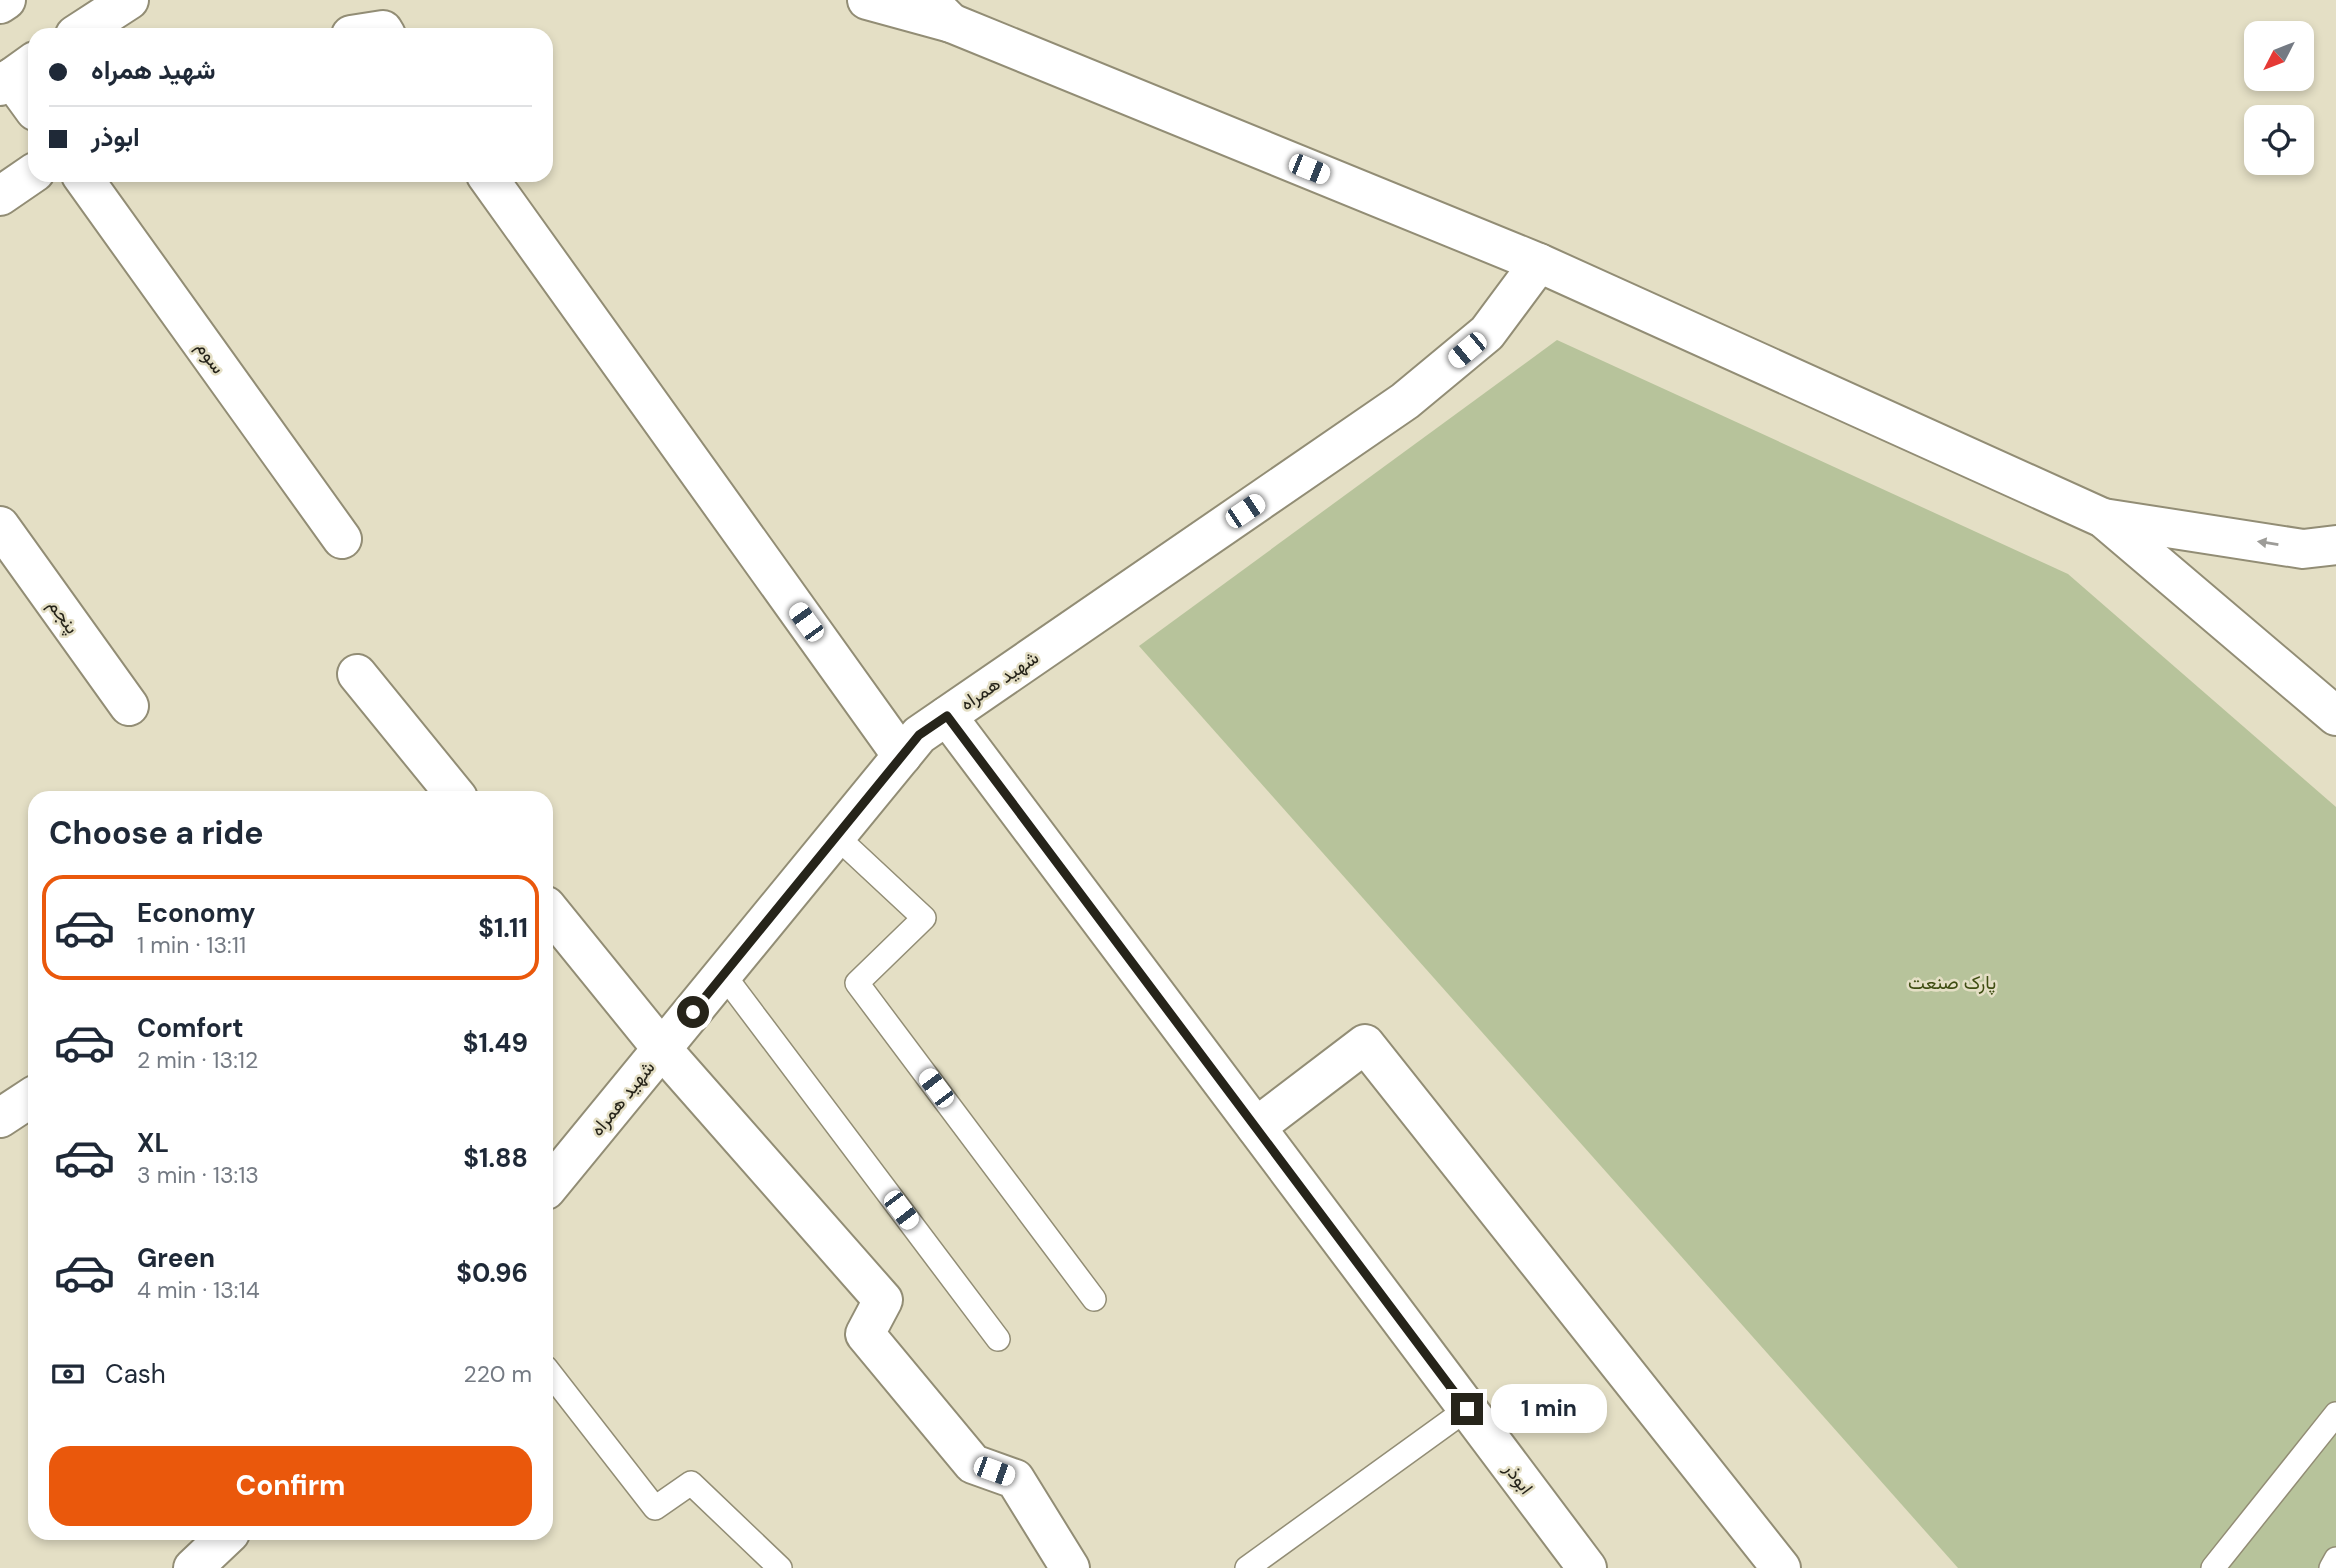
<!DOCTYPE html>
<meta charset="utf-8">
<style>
body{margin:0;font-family:"DM Sans",Vazirmatn,sans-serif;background:#f6f6f7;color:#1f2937;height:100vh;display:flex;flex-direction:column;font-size:26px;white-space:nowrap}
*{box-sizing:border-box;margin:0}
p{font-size:23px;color:#747a83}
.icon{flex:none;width:38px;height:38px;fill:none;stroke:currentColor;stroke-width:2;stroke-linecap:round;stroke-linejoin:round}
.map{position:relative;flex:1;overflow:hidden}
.panel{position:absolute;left:28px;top:791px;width:525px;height:749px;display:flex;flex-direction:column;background:#fff;border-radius:21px;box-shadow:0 4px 10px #0003}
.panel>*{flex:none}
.top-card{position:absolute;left:28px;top:28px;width:525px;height:154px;border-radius:21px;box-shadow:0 4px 10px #0003;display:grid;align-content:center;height:154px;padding:0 21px;background:#fff}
.needle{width:46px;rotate:228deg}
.buttons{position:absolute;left:2244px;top:21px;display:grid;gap:14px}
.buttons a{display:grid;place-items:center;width:70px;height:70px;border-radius:14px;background:#fff;box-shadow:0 4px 10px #0003;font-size:35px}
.end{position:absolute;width:32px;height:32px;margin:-16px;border:9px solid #26241a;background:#fff;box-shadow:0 0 0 4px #fff}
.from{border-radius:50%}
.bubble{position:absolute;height:49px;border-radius:21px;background:#fff;box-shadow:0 4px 10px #0003;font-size:23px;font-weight:700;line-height:49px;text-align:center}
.car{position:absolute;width:21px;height:42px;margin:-21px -10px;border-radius:9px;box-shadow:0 0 5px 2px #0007;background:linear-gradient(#fff 24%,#345 0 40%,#fff 0 76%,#345 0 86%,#fff 0)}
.top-card b{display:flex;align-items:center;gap:24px;height:66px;font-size:26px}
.top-card b+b{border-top:2px solid #e0e1e3}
.top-card i{width:18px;height:18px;background:#1f2937}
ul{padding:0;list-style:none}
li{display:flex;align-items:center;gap:21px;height:105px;margin:0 14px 10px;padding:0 7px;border:4px solid transparent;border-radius:21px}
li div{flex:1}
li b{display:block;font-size:26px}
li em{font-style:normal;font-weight:700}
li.selected{border-color:#ea580c}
li>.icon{width:63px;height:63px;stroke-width:1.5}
h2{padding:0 21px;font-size:32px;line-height:84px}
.pay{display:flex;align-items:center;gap:18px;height:77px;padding:0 21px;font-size:26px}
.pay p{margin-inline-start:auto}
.cta{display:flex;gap:14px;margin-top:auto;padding:14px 21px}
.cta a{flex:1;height:80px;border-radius:21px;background:#ea580c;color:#fff;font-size:28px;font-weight:700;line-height:80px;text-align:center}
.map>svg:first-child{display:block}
.green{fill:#b7c39b}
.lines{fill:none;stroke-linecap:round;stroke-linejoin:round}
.service-casing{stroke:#928d75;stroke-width:26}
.minor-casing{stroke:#928d75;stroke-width:42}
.tertiary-casing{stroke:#928d75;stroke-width:42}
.secondary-casing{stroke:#928d75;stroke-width:42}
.service{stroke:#fff;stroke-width:23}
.minor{stroke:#fff;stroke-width:38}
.tertiary{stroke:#fff;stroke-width:38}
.secondary{stroke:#fff;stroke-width:38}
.oneway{fill:#9d9c98}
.route{stroke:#26241a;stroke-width:9}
.labels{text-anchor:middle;stroke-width:5;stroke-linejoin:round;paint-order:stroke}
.street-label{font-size:19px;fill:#26241a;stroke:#e4dfc5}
.park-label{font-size:19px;fill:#3f4d12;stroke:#e4dfc5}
</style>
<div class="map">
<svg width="2336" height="1568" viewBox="0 0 2336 1568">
<rect width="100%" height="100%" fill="#e4dfc5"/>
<!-- green -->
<polygon class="green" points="1557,340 2068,574 2336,807 2336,1568 1958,1568 1139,646"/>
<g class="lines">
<!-- service casing -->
<g class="service-casing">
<g id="service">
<polyline points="836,836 924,918 857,983 1094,1299"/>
<polyline points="723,974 998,1339"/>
<polyline points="546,1368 655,1508 691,1483 780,1568"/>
<polyline points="1247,1568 1467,1409"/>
<polyline points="2213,1568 2336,1414"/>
<polyline points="2331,1568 2336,1559"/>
</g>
</g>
<!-- minor casing -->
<g class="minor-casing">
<g id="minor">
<polyline points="351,35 383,30 386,35"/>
<polyline points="11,78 35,111"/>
<polyline points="81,175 342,539"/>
<polyline points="486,175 902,756"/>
<polyline points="0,196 35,172"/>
<polyline points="0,526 129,706"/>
<polyline points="357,674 458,798"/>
<polyline points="947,716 1587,1568"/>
<polyline points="546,906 662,1049 883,1300 865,1334 973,1464 1015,1479 1070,1568"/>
<polyline points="0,1118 35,1095"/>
<polyline points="1256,1127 1365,1044 1781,1568"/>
</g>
</g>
<!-- tertiary casing -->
<g class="tertiary-casing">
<g id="tertiary">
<polyline points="2103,518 2303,549 2336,545"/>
<polyline points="546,1190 919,735 1405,401 1487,333 1539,263"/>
<polyline points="193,1568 230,1533"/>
</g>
</g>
<!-- secondary casing -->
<g class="secondary-casing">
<g id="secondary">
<polyline points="867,0 951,23 928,0"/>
<polyline points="0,4 6,0"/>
<polyline points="951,23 1539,263 2103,518 2336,716"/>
<polyline points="75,35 129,0"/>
<polyline points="0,86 35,61"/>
</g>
</g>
<!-- service -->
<use href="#service" class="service"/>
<!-- minor -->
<use href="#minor" class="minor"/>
<!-- tertiary -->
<use href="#tertiary" class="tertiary"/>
<!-- secondary -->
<use href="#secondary" class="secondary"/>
</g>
<!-- one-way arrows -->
<defs><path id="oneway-solid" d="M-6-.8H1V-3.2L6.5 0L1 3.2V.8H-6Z" transform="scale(1.75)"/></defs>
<use class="oneway" href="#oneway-solid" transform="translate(2268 543) rotate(-171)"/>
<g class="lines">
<!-- route -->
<polyline class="route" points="693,1012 919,735 947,716 1467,1409"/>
</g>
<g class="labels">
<!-- street labels -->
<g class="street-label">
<text transform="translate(211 357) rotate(54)" y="7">سوم</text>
<text transform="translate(64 616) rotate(54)" y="7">پنجم</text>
<text transform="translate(999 680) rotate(-34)" y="7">شهید همراه</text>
<text transform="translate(622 1098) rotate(-51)" y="7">شهید همراه</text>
<text transform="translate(1519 1478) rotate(53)" y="7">ابوذر</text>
</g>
<!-- park labels -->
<g class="park-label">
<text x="1952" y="989">پارک صنعت</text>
</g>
</g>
</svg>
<div class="buttons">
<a><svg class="needle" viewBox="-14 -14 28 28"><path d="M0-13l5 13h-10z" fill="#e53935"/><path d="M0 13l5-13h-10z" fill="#747a83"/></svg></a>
<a><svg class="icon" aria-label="locate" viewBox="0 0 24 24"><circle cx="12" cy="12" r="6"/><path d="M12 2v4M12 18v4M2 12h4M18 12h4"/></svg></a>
</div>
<i class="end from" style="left:693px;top:1012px"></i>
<i class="end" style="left:1467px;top:1409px"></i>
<div class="bubble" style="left:1491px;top:1384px;width:116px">1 min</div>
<i class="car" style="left:1309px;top:169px;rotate:112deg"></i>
<i class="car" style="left:1467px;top:350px;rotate:230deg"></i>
<i class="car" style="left:1245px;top:511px;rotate:56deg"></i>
<i class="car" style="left:806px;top:622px;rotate:324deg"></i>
<i class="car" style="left:936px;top:1088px;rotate:323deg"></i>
<i class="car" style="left:901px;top:1210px;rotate:143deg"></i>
<i class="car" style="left:994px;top:1471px;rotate:110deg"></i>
<div class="top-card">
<b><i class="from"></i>شهید همراه</b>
<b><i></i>ابوذر</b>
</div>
<section class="panel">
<h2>Choose a ride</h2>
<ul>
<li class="selected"><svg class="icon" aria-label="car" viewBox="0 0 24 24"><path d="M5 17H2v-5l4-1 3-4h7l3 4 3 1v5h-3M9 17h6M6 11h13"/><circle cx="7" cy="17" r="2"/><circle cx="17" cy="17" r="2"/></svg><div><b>Economy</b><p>1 min · 13:11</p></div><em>$1.11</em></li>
<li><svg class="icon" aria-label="car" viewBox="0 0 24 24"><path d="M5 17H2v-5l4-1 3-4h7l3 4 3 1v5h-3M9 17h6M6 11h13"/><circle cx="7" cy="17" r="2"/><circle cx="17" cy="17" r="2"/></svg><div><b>Comfort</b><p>2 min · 13:12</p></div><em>$1.49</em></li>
<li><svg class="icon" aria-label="car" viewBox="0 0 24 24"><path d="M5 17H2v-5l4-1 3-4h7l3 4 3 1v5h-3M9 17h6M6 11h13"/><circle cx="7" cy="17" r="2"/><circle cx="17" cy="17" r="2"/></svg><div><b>XL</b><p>3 min · 13:13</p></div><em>$1.88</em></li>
<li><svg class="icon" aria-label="car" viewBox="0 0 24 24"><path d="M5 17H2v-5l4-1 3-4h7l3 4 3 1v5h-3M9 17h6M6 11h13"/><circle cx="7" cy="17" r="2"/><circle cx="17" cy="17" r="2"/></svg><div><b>Green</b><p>4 min · 13:14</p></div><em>$0.96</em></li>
</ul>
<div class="pay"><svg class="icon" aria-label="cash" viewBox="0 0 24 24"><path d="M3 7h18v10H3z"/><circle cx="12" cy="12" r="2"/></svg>Cash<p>220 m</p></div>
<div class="cta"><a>Confirm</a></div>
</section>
</div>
